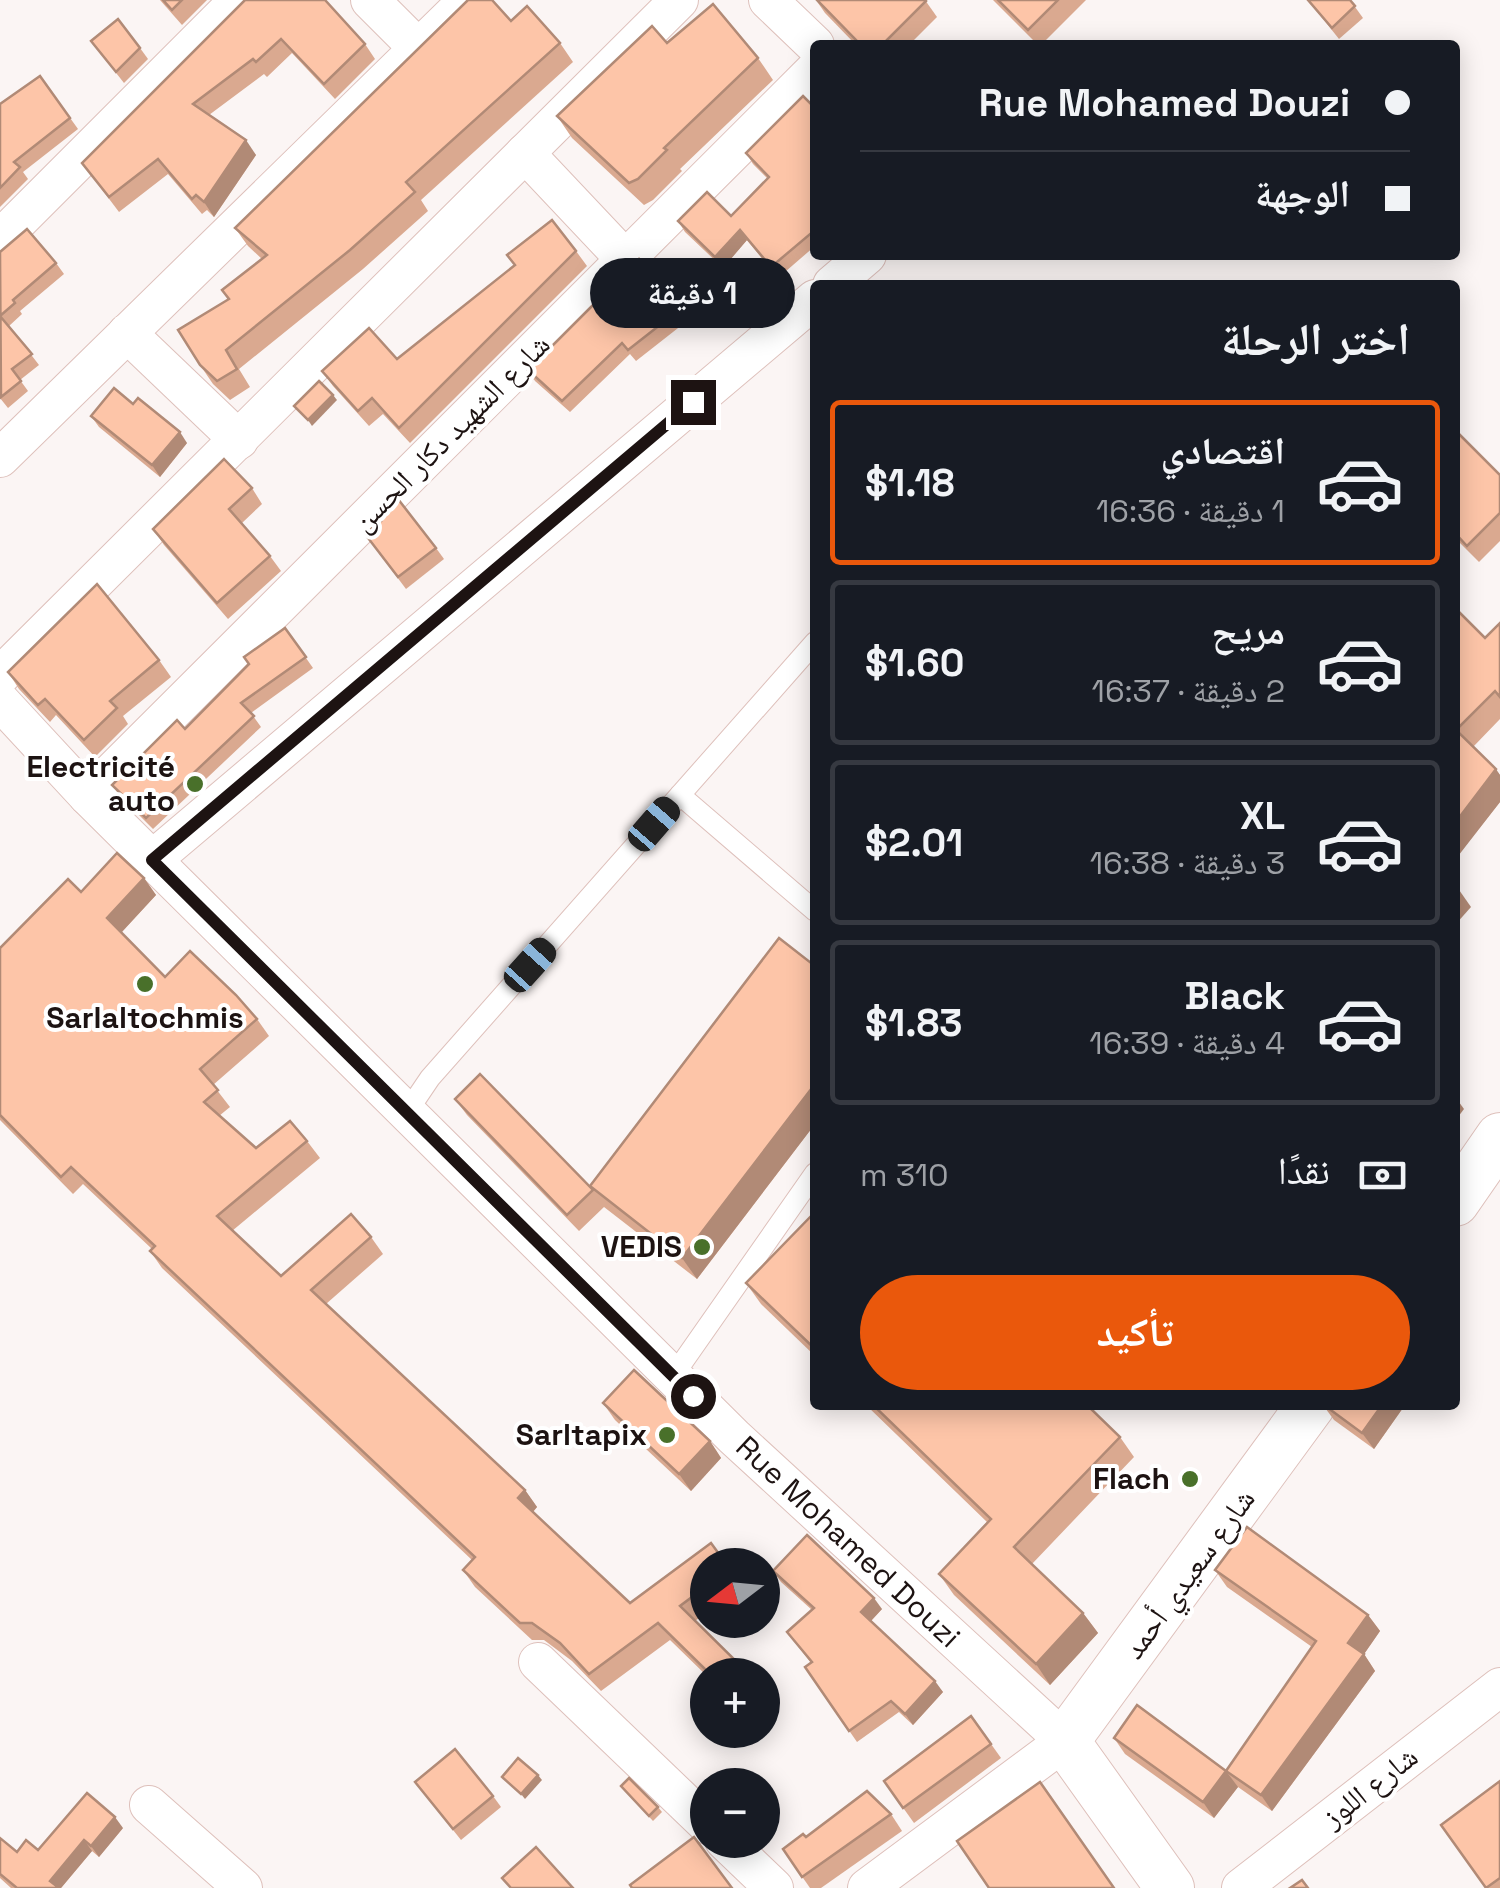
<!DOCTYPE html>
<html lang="ar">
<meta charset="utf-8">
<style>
body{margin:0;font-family:"Space Grotesk","Noto Naskh Arabic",sans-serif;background:#20242c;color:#f1f3f6;direction:rtl;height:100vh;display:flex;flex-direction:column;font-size:38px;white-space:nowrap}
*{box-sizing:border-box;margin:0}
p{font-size:32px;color:#9ea1a6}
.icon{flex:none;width:55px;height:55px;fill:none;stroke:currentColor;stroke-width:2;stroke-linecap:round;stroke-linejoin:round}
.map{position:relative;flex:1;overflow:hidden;direction:ltr}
.drawer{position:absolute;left:810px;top:280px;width:650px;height:1130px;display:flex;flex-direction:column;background:#171b24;border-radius:10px;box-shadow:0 5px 25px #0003;direction:rtl}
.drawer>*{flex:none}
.top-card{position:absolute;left:810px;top:40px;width:650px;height:220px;border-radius:10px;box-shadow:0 5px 25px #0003;direction:rtl;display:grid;align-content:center;height:220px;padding:0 50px;background:#171b24}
.needle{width:65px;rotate:254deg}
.buttons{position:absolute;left:690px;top:1548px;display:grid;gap:20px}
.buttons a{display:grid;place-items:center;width:90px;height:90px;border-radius:50%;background:#171b24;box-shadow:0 5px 25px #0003;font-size:50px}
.end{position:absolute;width:45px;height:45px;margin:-22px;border:12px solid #1d1312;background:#fff;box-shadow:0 0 0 5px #fff}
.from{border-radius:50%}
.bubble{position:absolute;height:70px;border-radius:35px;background:#171b24;box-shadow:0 5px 25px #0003;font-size:32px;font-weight:800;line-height:70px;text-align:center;direction:rtl}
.car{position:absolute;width:30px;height:60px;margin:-30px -15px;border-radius:12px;box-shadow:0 0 8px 2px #0007;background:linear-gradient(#222 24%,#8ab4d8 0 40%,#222 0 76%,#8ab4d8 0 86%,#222 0)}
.top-card b{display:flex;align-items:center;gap:35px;height:95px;font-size:38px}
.top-card b+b{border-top:2px solid #363941}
.top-card i{width:25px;height:25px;background:#f1f3f6}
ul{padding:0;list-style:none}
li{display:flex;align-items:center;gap:30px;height:165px;margin:0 20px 15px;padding:0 30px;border:5px solid #363941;border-radius:10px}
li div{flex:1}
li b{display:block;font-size:38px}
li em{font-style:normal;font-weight:800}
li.current{border-color:#ea580c}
li>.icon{width:90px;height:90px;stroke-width:1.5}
h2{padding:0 50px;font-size:45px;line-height:120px}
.pay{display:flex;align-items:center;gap:25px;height:110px;padding:0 50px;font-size:38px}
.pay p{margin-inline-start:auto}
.primary-button{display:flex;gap:20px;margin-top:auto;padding:20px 50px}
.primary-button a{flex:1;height:115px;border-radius:60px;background:#ea580c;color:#fff;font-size:40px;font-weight:800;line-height:115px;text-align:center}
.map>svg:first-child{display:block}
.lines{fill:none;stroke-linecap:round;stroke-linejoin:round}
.service-casing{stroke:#dec0bb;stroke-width:22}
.minor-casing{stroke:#dec0bb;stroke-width:40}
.tertiary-casing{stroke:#dec0bb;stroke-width:50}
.service{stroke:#fff;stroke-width:20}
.minor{stroke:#fff;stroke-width:38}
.tertiary{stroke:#fff;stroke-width:48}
.wall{fill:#daa990}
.shaded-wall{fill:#b18a76}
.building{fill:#fdc5a8;stroke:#b18a76;stroke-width:2.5}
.route{stroke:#1d1312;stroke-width:12}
.poi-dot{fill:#49702a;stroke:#fff;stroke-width:4}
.labels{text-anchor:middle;stroke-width:8;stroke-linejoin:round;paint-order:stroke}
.street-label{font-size:30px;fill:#1d1312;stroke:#fff}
.poi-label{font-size:30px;font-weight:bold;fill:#1d1312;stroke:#fff;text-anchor:end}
</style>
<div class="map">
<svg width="1500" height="1888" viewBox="0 0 1500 1888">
<rect width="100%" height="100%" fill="#fbf5f4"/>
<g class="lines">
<!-- service casing -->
<g class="service-casing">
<g id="service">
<polyline points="680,795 815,911"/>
<polyline points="407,1112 430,1078 815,642"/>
<polyline points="673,1376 815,1173"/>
</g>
</g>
<!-- minor casing -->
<g class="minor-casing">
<g id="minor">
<polyline points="370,0 418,48"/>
<polyline points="768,0 815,45"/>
<polyline points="525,153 625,259"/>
<polyline points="0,239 239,0"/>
<polyline points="832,285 867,255"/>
<polyline points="127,333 239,440"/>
<polyline points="0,458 468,0"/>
<polyline points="0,676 679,0"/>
<polyline points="0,701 88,796 734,1437 1065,1741 867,1888"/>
<polyline points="88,796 815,70"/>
<polyline points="152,860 815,299"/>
<polyline points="538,1662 708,1825"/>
<polyline points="149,1805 243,1888"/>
<polyline points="724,1840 774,1888"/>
<polyline points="1241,1888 1500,1687"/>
</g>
</g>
<!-- tertiary casing -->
<g class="tertiary-casing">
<g id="tertiary">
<polyline points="1455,1202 1500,1137"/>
<polyline points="1170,1888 1065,1741 1311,1405"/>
</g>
</g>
<!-- service -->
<use href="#service" class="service"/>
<!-- minor -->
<use href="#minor" class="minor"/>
<!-- tertiary -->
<use href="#tertiary" class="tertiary"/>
</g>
<!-- wall -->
<g class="wall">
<polygon points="160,0 207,0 182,25"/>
<polygon points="325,0 365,44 375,59 335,99 292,53 267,77 264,74 209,115 256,155 214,217 207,210 202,214 168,174 119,212 82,163"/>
<polygon points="816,0 925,0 937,17 909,45 856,45 825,13"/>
<polygon points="993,0 1086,0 1041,45 1038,45"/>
<polygon points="1308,0 1350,0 1363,18 1339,39"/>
<polygon points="511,21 560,43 573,62 421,200 428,211 363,269 239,369 250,387 230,400 213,384 200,365 228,299 262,259 248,246 235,228"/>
<polygon points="91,41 140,48 148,59 124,83"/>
<polygon points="667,43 758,58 773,80 680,169 682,171 653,200 644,205 572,138 557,116"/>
<polygon points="40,76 78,129 23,172 28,179 0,207 0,104"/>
<polygon points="815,108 815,246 778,278 747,240 723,268 685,232 678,221 731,216 768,179 753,164 746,153"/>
<polygon points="576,251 587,266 410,443 383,414 369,426 333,386 322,371 397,359"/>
<polygon points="0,252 56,263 64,274 20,311 22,314 9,326 39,365 20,380 28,391 8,408 0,398"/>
<polygon points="679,310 687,321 636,361 630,354 570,412 535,381 528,370"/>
<polygon points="91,416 187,443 160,477 99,427"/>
<polygon points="1455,430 1500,475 1500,541 1479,562 1455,538"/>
<polygon points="252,488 262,504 242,523 270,556 281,571 228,619 164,545 153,529"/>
<polygon points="373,545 436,548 444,559 406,589"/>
<polygon points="1455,608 1485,638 1500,623 1500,719 1473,747 1500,775 1500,802 1455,859"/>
<polygon points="285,628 313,668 251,713 261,727 153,829 120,796 112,785 185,729"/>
<polygon points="159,660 171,677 123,716 128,724 95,757 56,715 50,722 19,689 8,672"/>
<polygon points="144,878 156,895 121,933 165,977 257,1019 269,1036 213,1085 230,1107 219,1116 256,1148 307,1141 320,1158 232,1231 281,1276 371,1237 383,1254 326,1304 525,1490 537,1507 533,1512 630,1603 708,1565 708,1611 695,1621 741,1666 747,1675 708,1675 708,1677 670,1640 601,1691 572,1661 544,1640 532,1640 475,1587 463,1570 472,1560 162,1268 150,1251 152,1249 83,1184 73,1194 0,1120 0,948 81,892"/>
<polygon points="815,966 815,1124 697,1279 604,1207 579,1231 467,1115 455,1099 593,1190 590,1186"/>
<polygon points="815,1212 815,1356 761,1304 746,1283"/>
<polygon points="603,1403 710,1441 721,1458 691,1491 615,1420"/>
<polygon points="866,1405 1087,1405 1120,1437 1134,1457 1032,1564 1083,1613 1098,1633 1050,1685 954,1595 939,1574 987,1522"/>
<polygon points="1323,1405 1405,1405 1374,1449 1334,1420"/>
<polygon points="1215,1570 1368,1615 1380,1631 1364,1654 1375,1671 1272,1811 1238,1787 1214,1818 1125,1754 1114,1738 1226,1771 1312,1647 1227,1587"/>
<polygon points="773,1571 882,1609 871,1621 943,1692 913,1725 899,1712 857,1742 805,1667 811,1663 787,1632 812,1610 781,1582"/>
<polygon points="971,1716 1001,1758 914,1823 884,1781"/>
<polygon points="1500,1781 1500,1888 1486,1888"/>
<polygon points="415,1782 493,1796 501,1807 461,1840"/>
<polygon points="621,1786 658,1807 662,1812 653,1821"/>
<polygon points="891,1814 902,1831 821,1888 810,1888 783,1849 806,1837"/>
<polygon points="123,1828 99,1857 92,1851 61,1888 11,1888 0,1878 0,1838 17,1852 38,1850"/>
</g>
<!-- shaded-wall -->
<g class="shaded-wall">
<polygon points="246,140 256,155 214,217 204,202"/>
<polygon points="740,230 747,240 723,268 715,257"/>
<polygon points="333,395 337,400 312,426 308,420"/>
<polygon points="180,432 187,443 160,477 152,465"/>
<polygon points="1496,769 1500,775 1500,802 1455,860 1455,823"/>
<polygon points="144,878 156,895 119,935 107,918"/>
<polygon points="1457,887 1471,907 1455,925 1455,890"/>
<polygon points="815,1084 815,1124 697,1279 682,1258"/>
<polygon points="1456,1098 1464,1109 1455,1121 1455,1099"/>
<polygon points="1382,1405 1405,1405 1374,1449 1362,1433"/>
<polygon points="710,1441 721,1458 691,1491 679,1474"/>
<polygon points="525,1490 537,1507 530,1515 518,1498"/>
<polygon points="874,1598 882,1609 869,1623 861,1612"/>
<polygon points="1083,1613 1098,1633 1050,1685 1036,1664"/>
<polygon points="1368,1615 1380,1631 1360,1660 1348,1643"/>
<polygon points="1364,1654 1375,1671 1272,1811 1261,1795"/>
<polygon points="935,1681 943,1692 913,1725 905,1714"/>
<polygon points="1226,1771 1238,1787 1214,1818 1203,1802"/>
<polygon points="538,1775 542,1780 525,1799 521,1794"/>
<polygon points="115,1817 123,1828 99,1857 91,1846"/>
<polygon points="84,1840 92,1851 61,1888 55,1888 50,1881"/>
</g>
<!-- building -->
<g class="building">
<polygon points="163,0 182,0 172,10"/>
<polygon points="245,0 325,0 365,44 324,84 281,39 256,62 253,59 193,104 246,140 204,202 196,195 192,199 158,159 109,197 82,163"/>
<polygon points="468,0 492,0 511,21 527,6 560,43 406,182 415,192 350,250 226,350 237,369 217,381 200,365 178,330 229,299 222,290 267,255 235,228"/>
<polygon points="817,0 925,0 926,1 882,45 861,45"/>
<polygon points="998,0 1058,0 1028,30"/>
<polygon points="1308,0 1350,0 1355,6 1332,28"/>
<polygon points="713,4 758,58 664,148 667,150 638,179 629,183 557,116 652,26 667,43"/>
<polygon points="118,19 140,48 116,72 91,41"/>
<polygon points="40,76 70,118 14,162 20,167 0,188 0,104"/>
<polygon points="803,96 815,108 815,230 771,267 740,230 715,257 678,221 707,192 731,216 769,177 746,153"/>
<polygon points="552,220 576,251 399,428 372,398 358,411 322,371 369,328 397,359 515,265 507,255"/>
<polygon points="27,229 56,263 13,300 15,303 0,316 32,354 12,369 21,381 1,397 0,252"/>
<polygon points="639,259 679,310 628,350 622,343 562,401 528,370"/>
<polygon points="319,381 333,395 308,420 294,406"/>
<polygon points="114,388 133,404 138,398 180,432 152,465 91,416"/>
<polygon points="1455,430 1500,475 1500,513 1467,546 1455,533"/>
<polygon points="224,459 252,488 229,509 270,556 217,603 153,529"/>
<polygon points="398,499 436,548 398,577 365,534 381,521 379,518"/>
<polygon points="97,584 159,660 110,701 117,708 84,740 45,699 38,705 8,672"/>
<polygon points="1455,608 1485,638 1500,623 1500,697 1495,691 1456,730 1496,769 1455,823"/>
<polygon points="285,628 306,657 241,703 254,716 146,818 112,785 177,720 185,729 249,664 244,657"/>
<polygon points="117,853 144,878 107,918 165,977 190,951 236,995 257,1019 200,1069 218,1090 204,1102 256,1148 290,1121 307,1141 217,1216 281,1276 351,1214 371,1237 311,1290 525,1490 518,1498 630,1603 711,1543 727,1565 708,1565 708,1585 680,1606 741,1666 733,1675 711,1675 658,1623 589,1674 560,1643 532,1623 520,1623 463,1570 475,1557 150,1251 155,1246 71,1167 61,1177 0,1115 0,948 68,879 81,892"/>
<polygon points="779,938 815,966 815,1084 682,1258 590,1186"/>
<polygon points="480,1074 593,1190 567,1215 455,1099"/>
<polygon points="815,1212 815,1349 746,1283"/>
<polygon points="634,1370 710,1441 679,1474 603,1403"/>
<polygon points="873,1405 1087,1405 1120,1437 1014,1547 1083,1613 1036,1664 939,1574 991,1519"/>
<polygon points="1324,1405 1382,1405 1362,1433"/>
<polygon points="1247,1527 1368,1615 1348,1643 1364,1654 1261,1795 1226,1771 1316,1641 1215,1570"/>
<polygon points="807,1535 874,1598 861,1612 935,1681 905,1714 891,1701 849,1731 805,1667 812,1662 787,1632 814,1608 773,1571"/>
<polygon points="1137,1705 1226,1771 1203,1802 1114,1738"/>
<polygon points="971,1716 991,1744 903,1808 884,1781"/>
<polygon points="455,1749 493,1796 453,1829 415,1782"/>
<polygon points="518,1758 538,1775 521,1794 502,1777"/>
<polygon points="629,1778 658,1807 649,1816 621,1786"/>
<polygon points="1500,1781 1500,1878 1486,1888 1441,1825"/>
<polygon points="1040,1782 1114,1888 989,1888 957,1841"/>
<polygon points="867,1791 891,1814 802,1877 783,1849 803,1834 806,1837"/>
<polygon points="87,1793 115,1817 91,1846 84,1840 50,1881 59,1888 17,1888 0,1874 0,1838 17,1852 26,1840 38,1850"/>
<polygon points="694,1837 732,1888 632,1888 630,1885"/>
<polygon points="536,1847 573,1888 511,1888 502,1878"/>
<polygon points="1302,1880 1308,1888 1290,1888"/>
</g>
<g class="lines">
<!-- route -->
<polyline class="route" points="693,402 152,860 693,1396"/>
</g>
<!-- markers -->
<g class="poi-dot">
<circle cx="195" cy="784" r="10"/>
<circle cx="145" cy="984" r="10"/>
<circle cx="702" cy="1247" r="10"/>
<circle cx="667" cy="1435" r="10"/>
<circle cx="1190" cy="1479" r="10"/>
</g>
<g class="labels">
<!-- street labels -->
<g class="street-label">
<text transform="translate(451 433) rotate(-45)" y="10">شارع الشهيد دكار الحسن</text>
<text transform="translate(848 1542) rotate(43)" y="10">Rue Mohamed Douzi</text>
<text transform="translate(1189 1574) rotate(-54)" y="10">شارع سعيدي أحمد</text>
<text transform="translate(1370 1787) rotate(-38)" y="10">شارع اللوز</text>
</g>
<!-- poi labels -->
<g class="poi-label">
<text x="175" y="777">Electricité<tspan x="175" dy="34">auto</tspan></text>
<text x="145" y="1028" text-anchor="middle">Sarlaltochmis</text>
<text x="682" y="1257">VEDIS</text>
<text x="647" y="1445">Sarltapix</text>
<text x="1170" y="1489">Flach</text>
</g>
</g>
</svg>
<div class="buttons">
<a><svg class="needle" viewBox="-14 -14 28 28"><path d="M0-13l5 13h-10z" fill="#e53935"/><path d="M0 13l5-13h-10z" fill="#9ea1a6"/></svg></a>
<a>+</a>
<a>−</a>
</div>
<i class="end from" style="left:693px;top:1396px"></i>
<i class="end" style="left:693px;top:402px"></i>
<div class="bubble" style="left:590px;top:258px;width:205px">1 دقيقة</div>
<i class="car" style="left:654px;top:824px;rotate:41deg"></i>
<i class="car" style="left:530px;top:965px;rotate:42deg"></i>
<div class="top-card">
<b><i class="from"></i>Rue Mohamed Douzi</b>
<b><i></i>الوجهة</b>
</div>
<section class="drawer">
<h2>اختر الرحلة</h2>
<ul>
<li class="current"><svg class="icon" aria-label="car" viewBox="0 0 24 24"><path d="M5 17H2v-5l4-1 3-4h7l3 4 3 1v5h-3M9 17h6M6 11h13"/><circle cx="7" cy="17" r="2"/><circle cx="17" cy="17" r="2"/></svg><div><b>اقتصادي</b><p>1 دقيقة · 16:36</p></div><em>$1.18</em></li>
<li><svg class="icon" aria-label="car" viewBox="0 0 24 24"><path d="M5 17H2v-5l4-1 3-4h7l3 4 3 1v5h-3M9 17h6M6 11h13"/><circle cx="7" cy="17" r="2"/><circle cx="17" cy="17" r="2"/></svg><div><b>مريح</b><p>2 دقيقة · 16:37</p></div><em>$1.60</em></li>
<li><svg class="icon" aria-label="car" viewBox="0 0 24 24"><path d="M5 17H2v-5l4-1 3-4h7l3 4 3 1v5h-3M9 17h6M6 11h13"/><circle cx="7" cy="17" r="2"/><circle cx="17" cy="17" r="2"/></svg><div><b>XL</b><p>3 دقيقة · 16:38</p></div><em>$2.01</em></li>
<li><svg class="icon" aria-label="car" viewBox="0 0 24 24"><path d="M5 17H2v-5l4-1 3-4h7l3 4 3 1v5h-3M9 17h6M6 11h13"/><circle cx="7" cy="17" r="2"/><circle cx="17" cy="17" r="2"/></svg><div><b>Black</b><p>4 دقيقة · 16:39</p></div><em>$1.83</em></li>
</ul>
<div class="pay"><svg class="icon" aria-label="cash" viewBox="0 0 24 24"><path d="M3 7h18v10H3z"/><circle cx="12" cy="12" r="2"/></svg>نقدًا<p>310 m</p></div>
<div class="primary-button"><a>تأكيد</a></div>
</section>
</div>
